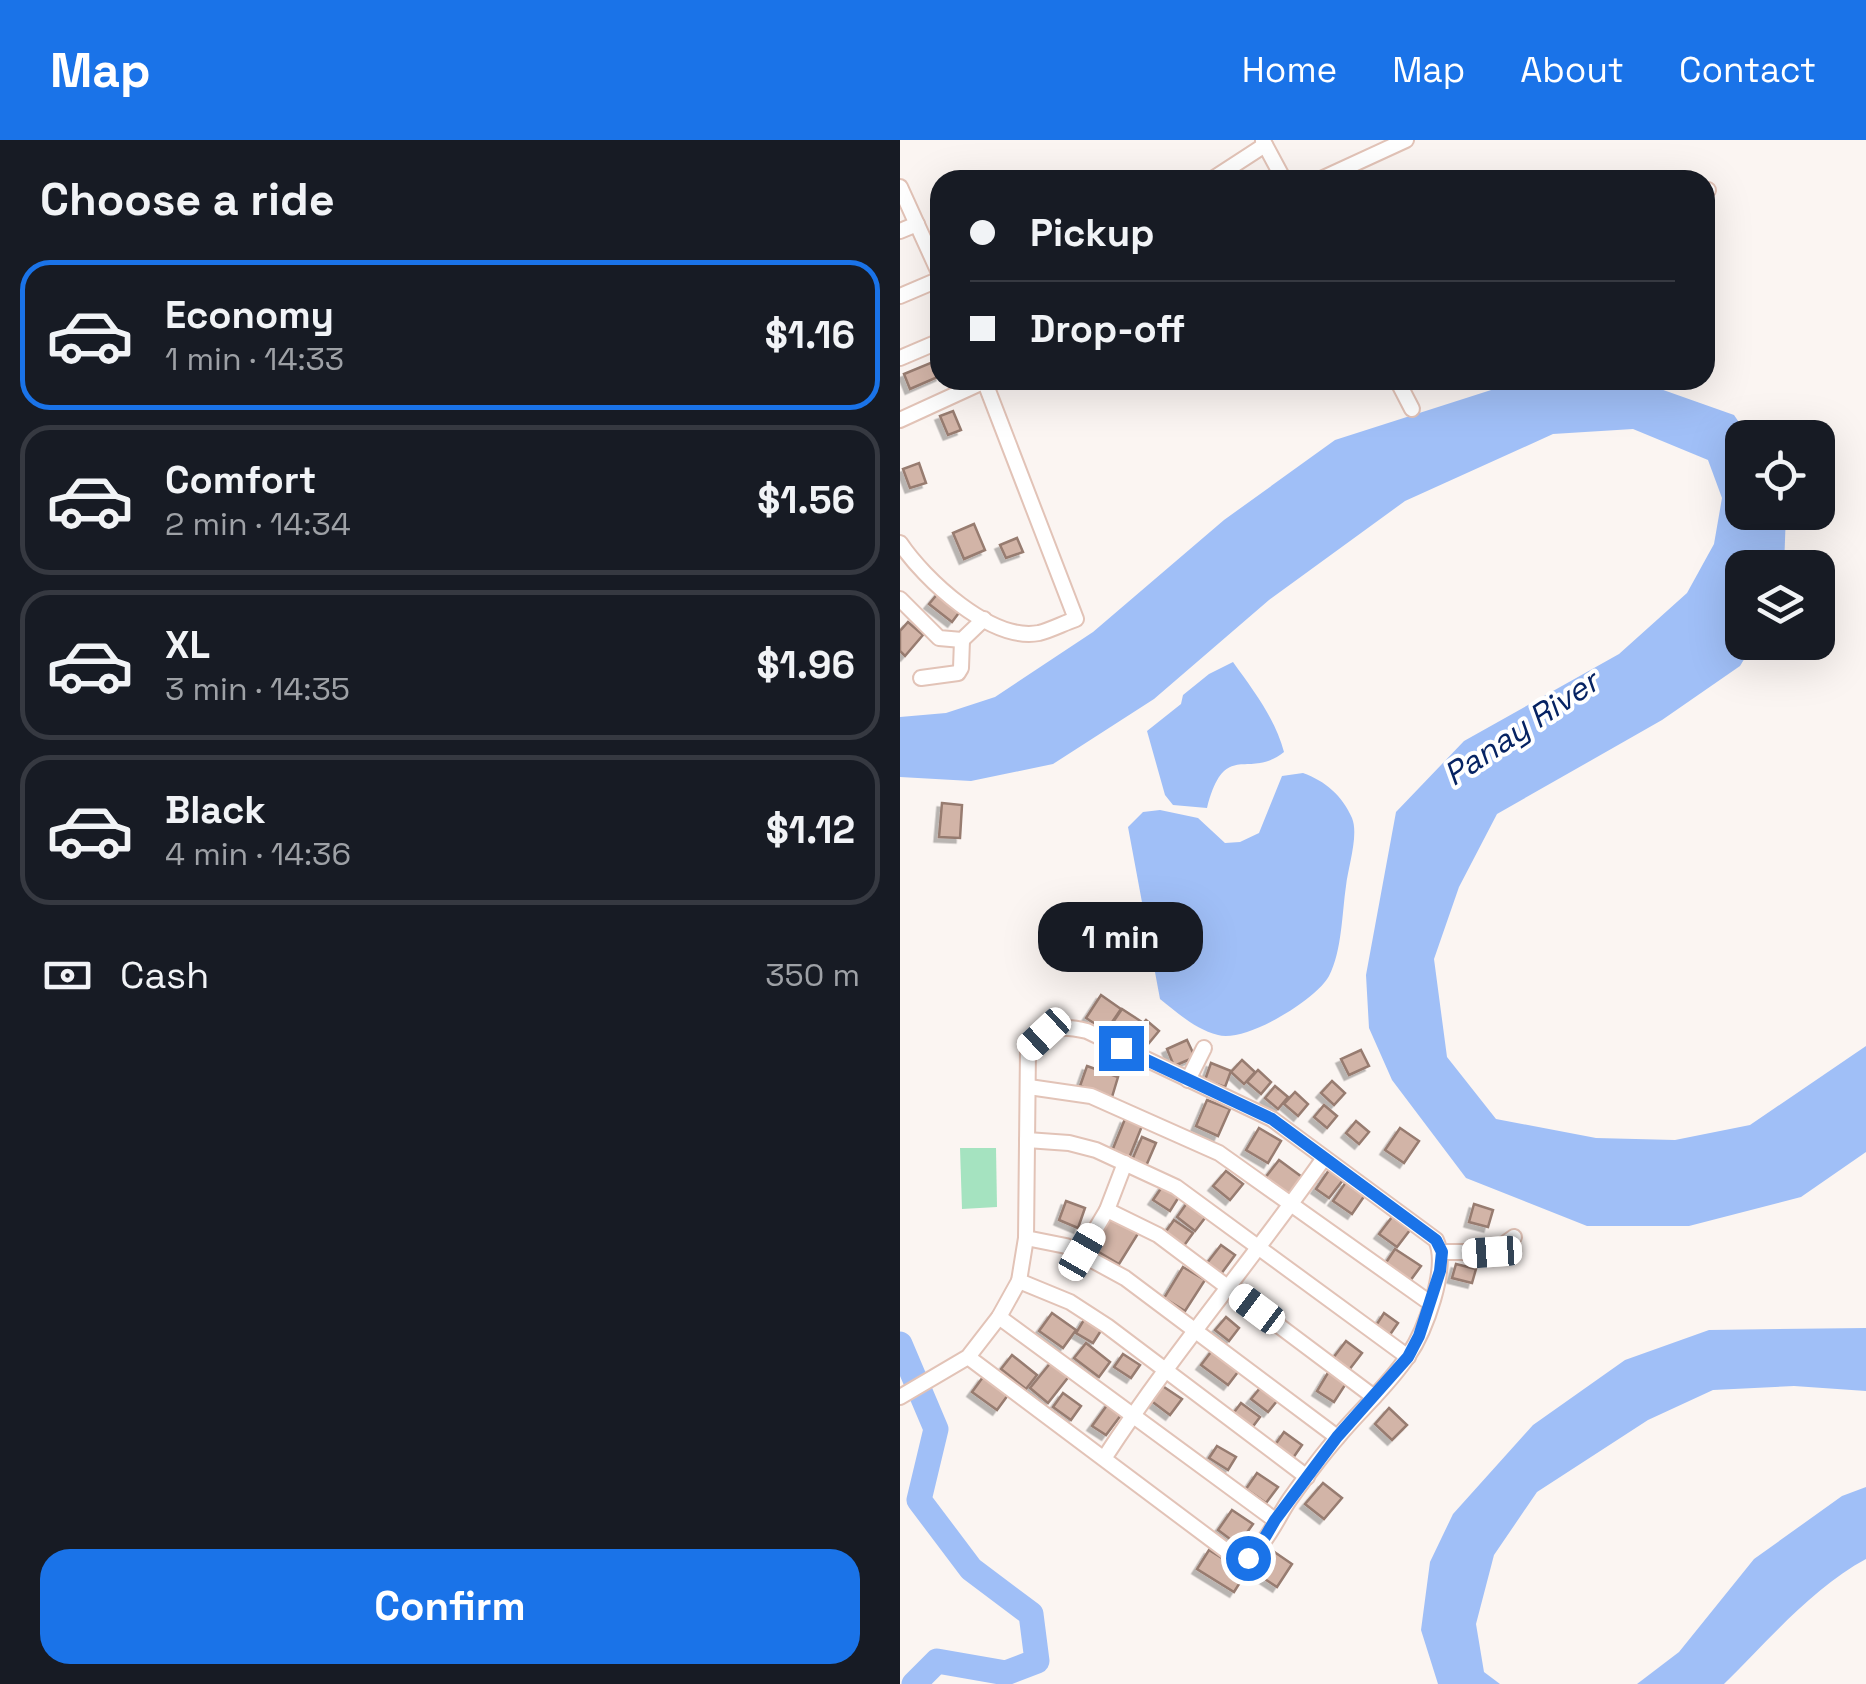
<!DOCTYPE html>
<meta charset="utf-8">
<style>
body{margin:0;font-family:"Space Grotesk",sans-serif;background:#242831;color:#f1f3f6;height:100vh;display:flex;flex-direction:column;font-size:38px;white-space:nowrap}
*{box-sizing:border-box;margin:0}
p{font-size:32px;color:#9ea1a6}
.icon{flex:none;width:55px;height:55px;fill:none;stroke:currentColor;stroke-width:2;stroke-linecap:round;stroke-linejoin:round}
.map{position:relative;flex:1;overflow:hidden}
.side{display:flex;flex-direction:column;background:#171b24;width:900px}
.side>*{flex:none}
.banner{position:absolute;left:30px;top:30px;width:785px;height:220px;border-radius:30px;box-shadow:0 10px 40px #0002;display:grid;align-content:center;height:220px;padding:0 40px;background:#171b24}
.tools{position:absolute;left:825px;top:280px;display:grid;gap:20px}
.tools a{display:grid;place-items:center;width:110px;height:110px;border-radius:20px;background:#171b24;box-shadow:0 10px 40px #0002;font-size:50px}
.end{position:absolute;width:45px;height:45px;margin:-22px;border:12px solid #1a73e8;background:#fff;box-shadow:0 0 0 5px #fff}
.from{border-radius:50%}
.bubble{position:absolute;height:70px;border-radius:30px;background:#171b24;box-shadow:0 10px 40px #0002;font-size:32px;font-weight:700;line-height:70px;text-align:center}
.car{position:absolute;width:30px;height:60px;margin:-30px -15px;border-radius:12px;box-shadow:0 0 8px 2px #0007;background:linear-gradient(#fff 24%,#345 0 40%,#fff 0 76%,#345 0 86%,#fff 0)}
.banner b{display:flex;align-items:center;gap:35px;height:95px;font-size:38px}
.banner b+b{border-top:2px solid #363941}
.banner i{width:25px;height:25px;background:#f1f3f6}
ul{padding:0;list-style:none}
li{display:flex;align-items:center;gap:30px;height:150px;margin:0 20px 15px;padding:0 20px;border:5px solid #363941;border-radius:30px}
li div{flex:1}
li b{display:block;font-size:38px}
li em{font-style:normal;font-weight:700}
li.current{border-color:#1a73e8}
li>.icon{width:90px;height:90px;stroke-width:1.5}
h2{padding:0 40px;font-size:45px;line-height:120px}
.pay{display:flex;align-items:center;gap:25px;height:110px;padding:0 40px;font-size:38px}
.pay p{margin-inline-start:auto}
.action{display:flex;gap:20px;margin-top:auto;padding:20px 40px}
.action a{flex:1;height:115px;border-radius:30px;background:#1a73e8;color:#fff;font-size:40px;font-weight:700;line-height:115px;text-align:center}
header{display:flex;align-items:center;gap:60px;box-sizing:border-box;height:140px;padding:0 50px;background:#1a73e8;color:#fff}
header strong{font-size:48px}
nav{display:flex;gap:55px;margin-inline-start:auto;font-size:35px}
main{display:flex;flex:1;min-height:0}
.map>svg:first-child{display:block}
.pitch{fill:#a5e3c0}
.water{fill:#a0bff7}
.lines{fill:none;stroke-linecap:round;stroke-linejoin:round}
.river{stroke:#a0bff7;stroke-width:25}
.building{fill:#d2b4a7;stroke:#977b70;stroke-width:2.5;filter:url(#shadow)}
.minor-casing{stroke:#e2c3b7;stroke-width:18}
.minor{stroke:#fff;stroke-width:14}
.route{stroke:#1a73e8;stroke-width:12}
.labels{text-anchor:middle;stroke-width:8;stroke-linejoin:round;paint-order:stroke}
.water-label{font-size:32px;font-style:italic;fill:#062363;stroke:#fff}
</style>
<header>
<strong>Map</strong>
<nav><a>Home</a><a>Map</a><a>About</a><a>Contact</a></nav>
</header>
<main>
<section class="side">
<h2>Choose a ride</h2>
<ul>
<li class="current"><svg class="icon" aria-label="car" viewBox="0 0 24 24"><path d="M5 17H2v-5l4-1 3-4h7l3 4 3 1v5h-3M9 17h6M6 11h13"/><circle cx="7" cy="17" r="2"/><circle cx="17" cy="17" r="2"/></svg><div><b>Economy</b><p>1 min · 14:33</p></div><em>$1.16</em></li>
<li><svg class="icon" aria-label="car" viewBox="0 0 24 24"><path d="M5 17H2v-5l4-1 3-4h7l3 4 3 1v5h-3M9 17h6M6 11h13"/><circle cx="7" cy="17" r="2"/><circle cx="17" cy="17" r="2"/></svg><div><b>Comfort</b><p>2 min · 14:34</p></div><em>$1.56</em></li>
<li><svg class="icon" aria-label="car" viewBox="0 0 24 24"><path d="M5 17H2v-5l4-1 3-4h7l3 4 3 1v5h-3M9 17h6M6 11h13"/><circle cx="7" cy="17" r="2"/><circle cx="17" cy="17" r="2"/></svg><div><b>XL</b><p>3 min · 14:35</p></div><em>$1.96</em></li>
<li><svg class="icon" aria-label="car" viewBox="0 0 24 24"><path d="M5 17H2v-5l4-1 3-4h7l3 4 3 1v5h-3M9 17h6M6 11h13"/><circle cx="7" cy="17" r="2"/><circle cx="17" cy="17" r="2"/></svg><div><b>Black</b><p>4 min · 14:36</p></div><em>$1.12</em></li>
</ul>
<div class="pay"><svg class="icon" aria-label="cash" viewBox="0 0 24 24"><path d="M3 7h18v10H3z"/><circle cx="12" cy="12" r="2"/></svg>Cash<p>350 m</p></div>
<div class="action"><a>Confirm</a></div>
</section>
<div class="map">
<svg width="966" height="1544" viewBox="0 0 966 1544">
<defs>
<filter id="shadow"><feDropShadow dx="-4.5" dy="4.5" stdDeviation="0" flood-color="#0004"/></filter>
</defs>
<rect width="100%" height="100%" fill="#fbf5f2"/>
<!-- pitch -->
<polygon class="pitch" points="60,1008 96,1008 97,1067 62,1069"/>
<!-- water -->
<g class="water">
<polygon points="735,240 834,275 849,297 842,298 842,372 886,373 884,427 842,428 842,502 854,503 840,526 762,580 597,674 559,747 534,819 547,917 596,979 696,998 775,1000 850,985 966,906 966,1012 901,1057 789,1086 687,1086 566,1038 492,940 469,888 466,835 496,672 564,601 719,514 787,453 814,404 822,358 808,320 733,289 653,294 505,361 369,460 254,559 153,624 71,641 0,637 0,577 46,573 95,557 193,492 324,380 435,300 613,243"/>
<path d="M333,522C353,550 375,578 384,612C348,641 325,598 307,668L273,665L265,655L247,591L281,564L283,555L309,534Z"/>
<path d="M403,633C425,641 442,655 452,678C459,695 448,727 446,746C442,773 442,811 429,836C416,860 345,903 318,895C295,889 279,874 260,859L228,687L243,672L260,670L298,678L325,703L340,702L359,693L382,636Z"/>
<polygon points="966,1188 966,1251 894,1246 813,1250 748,1280 637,1352 594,1415 576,1484 584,1532 600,1544 538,1544 521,1490 530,1422 553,1374 633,1285 725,1220 809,1190"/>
<path d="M966,1347V1419C912,1448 868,1501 824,1544H737L779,1512L854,1419L942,1356Z"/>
</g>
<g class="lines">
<!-- river -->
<polyline class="river" points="0,1204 36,1289 19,1360 71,1429 131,1474 137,1521 106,1533 37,1521 14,1544"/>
</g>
<!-- building -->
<g class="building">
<polygon points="40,219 40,236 10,249 4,234"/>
<polygon points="53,271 61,290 48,295 40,276"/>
<polygon points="19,323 26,343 10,348 3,329"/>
<polygon points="74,384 85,410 64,419 53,393"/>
<polygon points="117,398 123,412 106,418 100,405"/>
<polygon points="39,452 61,470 52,482 29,464"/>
<polygon points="8,482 23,495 5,516 0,511 0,491"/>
<polygon points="42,663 62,665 60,698 39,697"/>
<polygon points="201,855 221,869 206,891 186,878"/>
<polygon points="222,869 242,882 227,904 207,891"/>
<polygon points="246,880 259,891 249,903 236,891"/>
<polygon points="287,900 295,917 274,926 267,909"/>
<polygon points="461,910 469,926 449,935 441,919"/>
<polygon points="342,920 355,932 344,944 331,932"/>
<polygon points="311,923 331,931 325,947 305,940"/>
<polygon points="187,926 218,937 212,957 180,946"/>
<polygon points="358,930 371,942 361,954 347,942"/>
<polygon points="432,941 445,953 434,965 421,953"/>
<polygon points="375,946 388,957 378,969 365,958"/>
<polygon points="395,952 408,964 398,976 384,964"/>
<polygon points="307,960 330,969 318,996 296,986"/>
<polygon points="424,965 437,976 427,988 414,977"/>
<polygon points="225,979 242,986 229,1018 212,1011"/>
<polygon points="456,981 469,992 459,1004 446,993"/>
<polygon points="359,988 381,1001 368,1023 346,1010"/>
<polygon points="500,988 519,1001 504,1023 485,1010"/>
<polygon points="242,997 256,1003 246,1026 232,1020"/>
<polygon points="379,1020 402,1037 388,1055 365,1038"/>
<polygon points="429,1030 443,1040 429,1058 416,1049"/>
<polygon points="326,1031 343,1044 330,1060 313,1046"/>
<polygon points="446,1042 465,1055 452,1074 433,1061"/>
<polygon points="264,1044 280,1055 270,1071 253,1060"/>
<polygon points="289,1060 308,1074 295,1091 277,1077"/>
<polygon points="166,1061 185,1068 178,1088 159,1080"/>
<polygon points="574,1064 593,1070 588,1087 569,1082"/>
<polygon points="212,1076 239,1092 219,1124 192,1108"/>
<polygon points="492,1077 510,1090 497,1107 479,1094"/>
<polygon points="274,1080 293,1093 283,1107 264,1094"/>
<polygon points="321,1105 335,1115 321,1134 307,1123"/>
<polygon points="495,1109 521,1126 510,1141 485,1124"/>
<polygon points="556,1124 576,1129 572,1143 552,1138"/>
<polygon points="283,1127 305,1140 285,1171 264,1158"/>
<polygon points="152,1173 176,1190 163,1208 139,1191"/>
<polygon points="484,1173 498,1183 489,1196 475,1187"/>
<polygon points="326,1177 339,1188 329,1201 315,1190"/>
<polygon points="185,1178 202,1189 193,1203 176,1193"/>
<polygon points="446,1201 462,1213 449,1230 433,1218"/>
<polygon points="186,1203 210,1222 199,1237 174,1218"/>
<polygon points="314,1208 341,1228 328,1245 301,1225"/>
<polygon points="223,1214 240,1225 231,1238 214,1227"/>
<polygon points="112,1215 137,1235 126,1249 101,1229"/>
<polygon points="152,1221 170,1235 148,1263 130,1248"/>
<polygon points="429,1231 447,1242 434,1262 417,1251"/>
<polygon points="83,1237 108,1255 97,1270 72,1252"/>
<polygon points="261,1245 282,1259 270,1275 250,1260"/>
<polygon points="360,1248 377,1261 368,1272 351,1259"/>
<polygon points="163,1253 181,1266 171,1280 153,1267"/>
<polygon points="210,1261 224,1271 206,1295 192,1286"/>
<polygon points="341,1263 360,1277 351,1289 332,1275"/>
<polygon points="489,1268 507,1285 492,1300 475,1284"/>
<polygon points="384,1292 402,1305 393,1318 375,1305"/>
<polygon points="317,1306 336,1317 328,1330 309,1318"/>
<polygon points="357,1333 378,1347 366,1363 346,1349"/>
<polygon points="423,1343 442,1358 424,1379 405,1364"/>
<polygon points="332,1370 353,1384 338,1405 318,1390"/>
<polygon points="370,1409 392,1424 377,1447 354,1432"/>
<polygon points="309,1410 346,1433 334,1452 297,1429"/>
</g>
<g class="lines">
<!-- minor casing -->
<g class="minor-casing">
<g id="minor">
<polyline points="363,1 384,40"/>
<polyline points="311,40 365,5"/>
<polyline points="419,40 506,0"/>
<polyline points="0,47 40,135"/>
<polyline points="805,51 808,50"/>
<polyline points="0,91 17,84"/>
<polyline points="0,156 40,139"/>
<polyline points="0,218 40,201"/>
<polyline points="497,240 512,269"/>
<polyline points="0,280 85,241"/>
<path d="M0,403C24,439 91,502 139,493C151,490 164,483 176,479L84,240"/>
<polyline points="0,459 39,498 62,500 84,479"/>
<polyline points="21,538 58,533 61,528 62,500"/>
<polyline points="288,940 304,908"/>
<polyline points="129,947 191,956 319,1013 530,1163"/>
<polyline points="127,1000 169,1003 196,1010 276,1047 508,1217"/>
<polyline points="207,1070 258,1095 474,1257"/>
<polyline points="126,1098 166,1106 225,1138 437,1297"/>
<polyline points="182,1112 207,1070 225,1023"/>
<polyline points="542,1112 593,1112 614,1097"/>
<polyline points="119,1141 170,1162 207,1186 407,1337"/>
<polyline points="99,1177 375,1380"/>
<path d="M0,1257L68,1217L99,1177L119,1141L126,1098L128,909C151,887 155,884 187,891L372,979L536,1100C549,1128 525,1191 508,1216C488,1246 460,1270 437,1298C420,1317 405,1338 390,1359C375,1380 363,1417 336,1418L68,1217"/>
<path d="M205,1317C273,1213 353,1119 424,1018"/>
</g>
</g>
<!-- minor -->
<use href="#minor" class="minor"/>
</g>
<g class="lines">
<!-- route -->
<polyline class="route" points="221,908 372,979 536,1100 542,1112 540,1131 519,1196 508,1217 437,1297 375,1380 358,1409 348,1418"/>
</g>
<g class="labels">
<!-- water labels -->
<g class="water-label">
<text transform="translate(621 588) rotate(-34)" y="11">Panay River</text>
</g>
</g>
</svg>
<div class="tools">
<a><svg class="icon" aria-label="locate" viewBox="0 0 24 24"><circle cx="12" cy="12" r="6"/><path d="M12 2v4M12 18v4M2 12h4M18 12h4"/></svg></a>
<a><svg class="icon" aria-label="layers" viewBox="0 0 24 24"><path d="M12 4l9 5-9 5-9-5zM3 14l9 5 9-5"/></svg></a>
</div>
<i class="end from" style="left:348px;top:1418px"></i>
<i class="end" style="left:221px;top:908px"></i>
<div class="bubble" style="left:138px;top:762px;width:165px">1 min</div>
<i class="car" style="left:144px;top:894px;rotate:227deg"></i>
<i class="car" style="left:182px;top:1112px;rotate:30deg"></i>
<i class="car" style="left:592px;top:1112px;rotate:266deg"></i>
<i class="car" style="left:357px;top:1169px;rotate:307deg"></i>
<div class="banner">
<b><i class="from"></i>Pickup</b>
<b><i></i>Drop-off</b>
</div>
</div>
</main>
